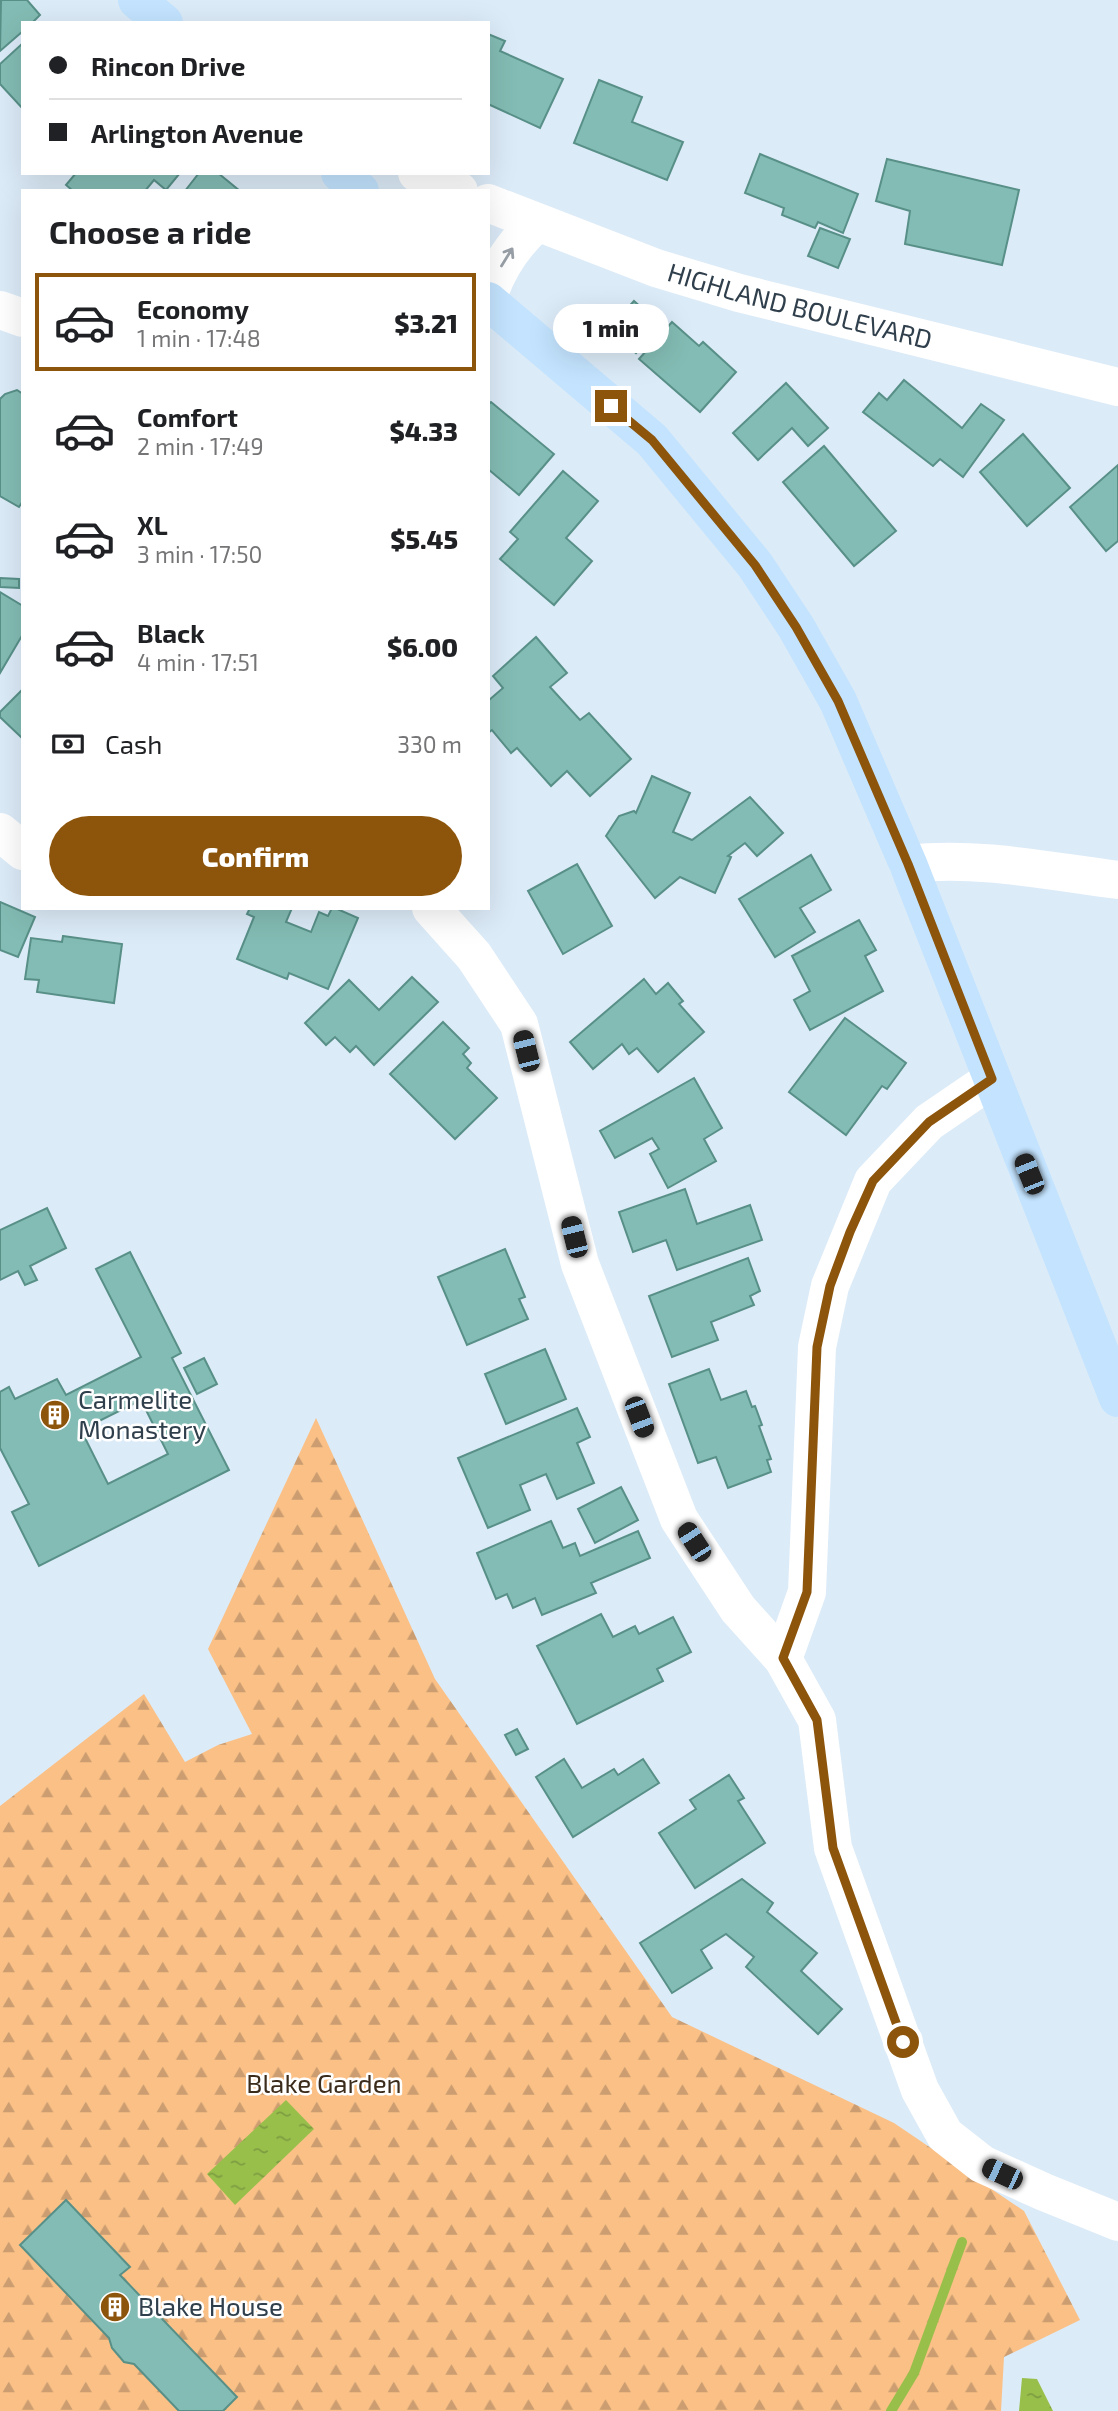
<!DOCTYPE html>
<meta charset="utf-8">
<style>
body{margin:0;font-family:"Exo 2",sans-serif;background:#f2f2f2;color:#202124;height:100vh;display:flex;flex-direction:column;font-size:26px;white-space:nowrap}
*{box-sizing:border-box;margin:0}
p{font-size:23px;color:#757577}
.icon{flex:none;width:38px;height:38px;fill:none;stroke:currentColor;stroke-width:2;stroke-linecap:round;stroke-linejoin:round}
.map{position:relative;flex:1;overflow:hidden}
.sheet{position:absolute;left:21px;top:189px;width:469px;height:721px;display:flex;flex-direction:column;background:#fff;border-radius:0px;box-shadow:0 7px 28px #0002}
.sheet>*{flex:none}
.top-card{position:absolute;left:21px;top:21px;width:469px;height:154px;border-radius:0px;box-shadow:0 7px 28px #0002;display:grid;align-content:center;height:154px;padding:0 28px;background:#fff}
.end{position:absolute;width:32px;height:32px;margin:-16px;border:9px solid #8d550b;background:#fff;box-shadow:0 0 0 4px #fff}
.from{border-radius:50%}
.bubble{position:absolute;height:49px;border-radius:24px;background:#fff;box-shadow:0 7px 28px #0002;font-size:23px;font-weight:800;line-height:49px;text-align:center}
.car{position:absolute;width:21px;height:42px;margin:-21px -10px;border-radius:9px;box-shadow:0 0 5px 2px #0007;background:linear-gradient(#222 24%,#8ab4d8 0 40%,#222 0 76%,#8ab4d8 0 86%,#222 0)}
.top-card b{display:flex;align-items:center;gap:24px;height:66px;font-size:26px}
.top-card b+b{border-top:2px solid #e0e0e0}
.top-card i{width:18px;height:18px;background:#202124}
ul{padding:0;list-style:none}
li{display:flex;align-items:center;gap:21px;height:98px;margin:0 14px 10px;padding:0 14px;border:4px solid transparent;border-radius:0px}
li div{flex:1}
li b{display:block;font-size:26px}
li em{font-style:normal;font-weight:800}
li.on{border-color:#8d550b}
li>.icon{width:63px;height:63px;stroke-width:1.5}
h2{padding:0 28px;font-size:32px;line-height:84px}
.pay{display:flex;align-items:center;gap:18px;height:77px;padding:0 28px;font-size:26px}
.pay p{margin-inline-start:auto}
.cta{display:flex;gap:14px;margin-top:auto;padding:14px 28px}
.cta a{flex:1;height:80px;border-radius:42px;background:#8d550b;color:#fff;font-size:28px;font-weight:800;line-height:80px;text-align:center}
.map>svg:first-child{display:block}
.forest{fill:url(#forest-firs)}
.water{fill:url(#water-ripples)}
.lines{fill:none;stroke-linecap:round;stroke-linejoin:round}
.stream{stroke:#99bf4b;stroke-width:10}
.building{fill:#83bcb4;stroke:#589088;stroke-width:2;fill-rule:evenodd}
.minor{stroke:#fff;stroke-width:38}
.major{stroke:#c3e3fe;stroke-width:38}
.oneway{stroke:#989fa6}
.route{stroke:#8d550b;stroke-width:9}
.labels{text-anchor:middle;stroke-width:5;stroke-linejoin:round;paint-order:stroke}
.street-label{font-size:26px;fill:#303f4c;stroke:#fff}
.poi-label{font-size:26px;fill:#303f4c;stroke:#fff;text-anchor:start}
.park-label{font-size:26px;fill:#3c2c1c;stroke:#fff}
</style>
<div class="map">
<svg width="1118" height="2411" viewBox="0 0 1118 2411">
<defs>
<pattern id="forest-firs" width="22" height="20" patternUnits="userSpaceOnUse" patternTransform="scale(1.75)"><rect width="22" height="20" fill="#fac086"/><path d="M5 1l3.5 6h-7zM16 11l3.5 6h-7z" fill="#cb9d70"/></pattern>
<pattern id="water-ripples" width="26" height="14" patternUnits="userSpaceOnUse" patternTransform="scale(1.75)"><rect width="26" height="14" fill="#99bf4b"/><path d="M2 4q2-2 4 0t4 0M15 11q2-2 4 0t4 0" fill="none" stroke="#7d9d41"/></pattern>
</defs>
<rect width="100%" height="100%" fill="#dcebf8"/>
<!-- forest -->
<polygon class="forest" points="316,1418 435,1679 672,2017 894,2123 1024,2211 1080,2320 1004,2357 1001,2411 0,2411 0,1806 144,1694 185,1762 218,1745 252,1734 208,1649"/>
<!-- water -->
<g class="water">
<polygon points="286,2100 314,2129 235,2205 207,2174"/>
<polygon points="1022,2378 1037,2379 1053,2411 1019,2411"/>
</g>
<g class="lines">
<!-- stream -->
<polyline class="stream" points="891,2411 914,2373 962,2242"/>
</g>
<!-- building -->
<g class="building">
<polygon points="1,0 27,0 40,15 32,23 23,23 23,31 0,51"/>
<polygon points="488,34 505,41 500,51 563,79 540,128 488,104"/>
<polygon points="23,43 23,109 0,84 0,64"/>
<polygon points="599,80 642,97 632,122 683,142 667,180 574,143"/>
<polygon points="760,154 858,194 843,233 818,222 815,228 782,215 784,208 745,193"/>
<polygon points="887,159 1019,190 1002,265 905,244 910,211 876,201"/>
<polygon points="76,173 180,173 166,190 154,180 145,191 73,191 66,185"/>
<polygon points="199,173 218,173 240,191 185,191"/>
<polygon points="820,228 850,239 838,268 808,256"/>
<polygon points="634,301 661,325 636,353 608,330"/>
<polygon points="672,322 699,346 703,342 736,372 700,412 639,359"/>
<polygon points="904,380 962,428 981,404 1004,420 963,477 940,459 933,466 863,412 879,393 887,400"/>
<polygon points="786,383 828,428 808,446 792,428 758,460 733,433"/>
<polygon points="17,390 23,394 23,501 19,507 0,496 0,399 5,394"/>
<polygon points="491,402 554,454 519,495 488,469 488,405"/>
<polygon points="1023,434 1070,488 1027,526 980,472"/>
<polygon points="824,446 896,531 854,566 783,482"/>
<polygon points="1118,465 1118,541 1106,551 1070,507"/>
<polygon points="563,471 598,501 566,538 592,561 554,605 500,559 518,539 510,532"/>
<polygon points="0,578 19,579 19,588 0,587"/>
<polygon points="0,592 23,606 23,634 0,673"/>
<polygon points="536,637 567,673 550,687 580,720 589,713 631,759 590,796 567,771 551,786 517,748 511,753 492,730 488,733 488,701 503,688 493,676"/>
<polygon points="23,689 23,739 0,717 0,712"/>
<polygon points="652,776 690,793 673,832 692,840 750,797 783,833 757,856 745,843 728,856 731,857 715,893 680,877 655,898 606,836 619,816 634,811 636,813"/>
<polygon points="811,855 831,890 800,908 815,932 775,957 739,899"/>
<polygon points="577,864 612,926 563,954 528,891"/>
<polygon points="0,902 35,917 18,957 0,950"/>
<polygon points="250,908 292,908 286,922 311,932 319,912 328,916 332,908 335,908 358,918 328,989 289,973 287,979 237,959 254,917 247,914"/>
<polygon points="859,920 876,950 865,956 883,991 810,1030 794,1000 810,991 792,956"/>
<polygon points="63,936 122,944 114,1003 37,992 39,980 25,979 31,938 62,942"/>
<polygon points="412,977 438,1002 374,1065 356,1046 350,1052 335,1037 326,1045 305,1023 349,980 379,1010"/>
<polygon points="644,979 656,994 668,983 683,1001 679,1004 704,1032 658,1072 637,1048 629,1054 622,1044 593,1069 570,1042"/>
<polygon points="845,1018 906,1063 887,1089 882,1086 846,1135 789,1092"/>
<polygon points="443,1022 469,1048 463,1054 471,1063 467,1068 497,1098 455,1139 390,1074"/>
<polygon points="694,1078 722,1128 704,1139 716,1161 668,1188 650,1154 659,1149 652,1138 615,1158 600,1131"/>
<polygon points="685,1189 697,1224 750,1205 762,1240 677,1270 666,1240 633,1252 619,1212"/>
<polygon points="47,1208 66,1248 30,1266 37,1280 25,1285 18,1271 0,1280 0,1230"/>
<polygon points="505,1249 525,1297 519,1299 528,1319 467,1345 438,1277"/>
<path d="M130,1252L181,1353L172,1358L229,1470L39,1566L12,1512L29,1504L0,1448V1392L9,1387L15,1399L57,1379L66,1395L141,1357L96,1269ZM141,1400L168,1454L108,1484L81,1430Z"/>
<polygon points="748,1258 760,1291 750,1296 754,1305 711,1322 718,1340 672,1357 649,1296"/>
<polygon points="545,1349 566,1399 506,1424 485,1374"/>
<polygon points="204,1358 217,1384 197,1394 184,1368"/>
<polygon points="709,1369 721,1400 746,1391 752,1407 755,1406 762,1425 759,1426 771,1459 767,1460 771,1472 728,1488 716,1457 698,1463 669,1384"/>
<polygon points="577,1408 590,1437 577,1443 594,1483 557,1499 546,1474 520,1485 530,1510 488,1528 458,1458"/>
<polygon points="621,1487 638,1520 595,1543 578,1509"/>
<polygon points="551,1521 563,1548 575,1543 580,1556 638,1531 650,1558 591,1583 596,1593 542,1615 535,1598 513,1608 507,1594 496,1599 477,1553"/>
<polygon points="601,1614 613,1637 635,1626 639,1634 673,1617 691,1652 657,1669 663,1681 577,1724 537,1646"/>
<polygon points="517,1729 528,1749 516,1755 505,1735"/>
<polygon points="564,1759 582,1788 614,1769 618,1775 643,1759 659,1783 573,1837 536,1777"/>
<polygon points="729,1775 744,1798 738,1801 765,1843 695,1888 659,1833 696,1809 690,1800"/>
<polygon points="742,1879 773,1903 767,1912 817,1953 801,1971 842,2009 818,2034 746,1967 754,1957 726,1934 701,1950 712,1968 672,1993 640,1943"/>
<polygon points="66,2200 130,2267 120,2275 237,2397 223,2411 179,2411 134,2364 124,2362 112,2348 109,2338 20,2245"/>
</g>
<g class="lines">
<!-- minor -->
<g class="minor">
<polyline points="417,173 459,191"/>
<path id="s1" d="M488,203L656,268L739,293L1118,387"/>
<path d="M488,297C498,267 513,244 537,223"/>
<polyline points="0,310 23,318"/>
<polyline points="0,832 23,851"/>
<path d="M908,864C978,856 1048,871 1118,880"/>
<polyline points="431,908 474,956 519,1024 580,1264 679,1519 738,1609 783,1659 817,1720 833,1848 920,2090 945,2135 982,2164 1044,2192 1118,2222"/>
<polyline points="783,1659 807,1592 817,1347 830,1286 873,1181 929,1122 992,1079"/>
</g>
<!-- major -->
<g class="major">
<polyline points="137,0 164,23"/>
<polyline points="340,173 360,191"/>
<polyline points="488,301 652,440 755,565 796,627 838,701 908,864 1118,1398"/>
</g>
</g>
<!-- one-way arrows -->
<defs><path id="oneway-shaft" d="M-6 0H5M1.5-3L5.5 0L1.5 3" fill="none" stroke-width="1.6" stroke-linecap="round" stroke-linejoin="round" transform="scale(1.75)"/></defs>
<use class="oneway" href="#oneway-shaft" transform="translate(507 257) rotate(-58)"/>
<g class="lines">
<!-- route -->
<polyline class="route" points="611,406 652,440 755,565 796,627 838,701 908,864 992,1079 929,1122 873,1181 850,1232 830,1286 817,1347 807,1592 783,1658 817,1720 833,1848 903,2042"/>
</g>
<!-- icons -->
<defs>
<g id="building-disc" transform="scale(1.575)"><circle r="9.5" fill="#8d550b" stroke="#fff"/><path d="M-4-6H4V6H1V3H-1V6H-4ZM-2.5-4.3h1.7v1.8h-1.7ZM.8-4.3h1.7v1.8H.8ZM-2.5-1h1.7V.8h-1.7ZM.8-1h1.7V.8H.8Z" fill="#fff"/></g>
</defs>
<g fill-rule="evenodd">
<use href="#building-disc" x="55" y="1415"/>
<use href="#building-disc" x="115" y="2307"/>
</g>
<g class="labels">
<!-- street labels -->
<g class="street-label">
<text dy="9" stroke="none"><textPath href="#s1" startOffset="329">HIGHLAND BOULEVARD</textPath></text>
</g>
<!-- poi labels -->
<g class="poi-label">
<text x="78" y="1409">Carmelite<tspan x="78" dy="30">Monastery</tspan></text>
<text x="138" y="2316">Blake House</text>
</g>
<!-- park labels -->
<g class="park-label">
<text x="324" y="2093">Blake Garden</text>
</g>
</g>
</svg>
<i class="end from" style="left:903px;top:2042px"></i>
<i class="end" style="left:611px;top:406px"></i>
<div class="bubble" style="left:553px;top:304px;width:116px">1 min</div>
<i class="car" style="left:526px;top:1051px;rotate:346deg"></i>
<i class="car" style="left:1029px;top:1174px;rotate:338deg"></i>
<i class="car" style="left:574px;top:1237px;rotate:346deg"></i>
<i class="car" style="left:639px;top:1417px;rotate:159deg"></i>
<i class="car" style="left:694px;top:1542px;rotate:327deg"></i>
<i class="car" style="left:1002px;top:2174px;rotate:295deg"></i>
<div class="top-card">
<b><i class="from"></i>Rincon Drive</b>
<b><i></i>Arlington Avenue</b>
</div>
<section class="sheet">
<h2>Choose a ride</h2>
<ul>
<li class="on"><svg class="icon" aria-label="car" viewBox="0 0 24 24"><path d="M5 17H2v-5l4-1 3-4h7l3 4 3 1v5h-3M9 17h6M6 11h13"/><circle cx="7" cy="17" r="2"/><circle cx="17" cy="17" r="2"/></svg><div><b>Economy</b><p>1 min · 17:48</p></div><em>$3.21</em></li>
<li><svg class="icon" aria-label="car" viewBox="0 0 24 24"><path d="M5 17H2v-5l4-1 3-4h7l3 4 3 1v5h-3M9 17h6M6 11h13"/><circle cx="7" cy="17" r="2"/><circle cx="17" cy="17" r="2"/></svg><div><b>Comfort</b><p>2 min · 17:49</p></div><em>$4.33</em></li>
<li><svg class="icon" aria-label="car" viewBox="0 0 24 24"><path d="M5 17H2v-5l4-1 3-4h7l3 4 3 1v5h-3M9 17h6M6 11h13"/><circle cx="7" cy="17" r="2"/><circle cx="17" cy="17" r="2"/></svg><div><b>XL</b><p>3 min · 17:50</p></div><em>$5.45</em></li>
<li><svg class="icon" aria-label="car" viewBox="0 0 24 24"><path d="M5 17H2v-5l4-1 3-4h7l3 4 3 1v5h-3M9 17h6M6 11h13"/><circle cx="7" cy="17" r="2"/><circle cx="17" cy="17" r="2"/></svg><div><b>Black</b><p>4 min · 17:51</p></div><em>$6.00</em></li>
</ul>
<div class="pay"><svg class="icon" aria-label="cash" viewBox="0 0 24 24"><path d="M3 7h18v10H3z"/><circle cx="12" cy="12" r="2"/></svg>Cash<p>330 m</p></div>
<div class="cta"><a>Confirm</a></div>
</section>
</div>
